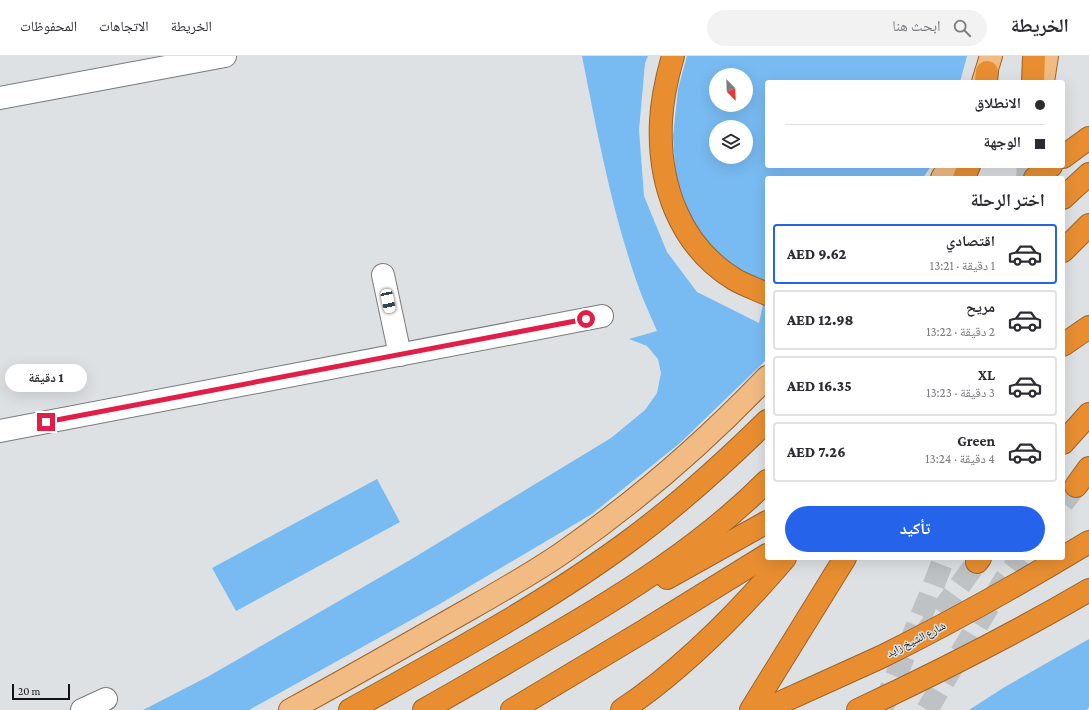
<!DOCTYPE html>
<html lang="ar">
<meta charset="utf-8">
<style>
body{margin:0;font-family:"Crimson Pro","Noto Naskh Arabic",serif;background:#f2f2f3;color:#2b2b33;direction:rtl;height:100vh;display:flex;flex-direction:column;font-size:15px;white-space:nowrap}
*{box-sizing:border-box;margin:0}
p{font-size:13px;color:#7c7c81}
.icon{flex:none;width:22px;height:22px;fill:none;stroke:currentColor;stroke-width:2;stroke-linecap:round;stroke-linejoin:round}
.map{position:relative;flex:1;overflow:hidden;direction:ltr}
.panel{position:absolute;left:765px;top:120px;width:300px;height:384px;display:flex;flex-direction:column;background:#fff;border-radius:4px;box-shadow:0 4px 16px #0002;direction:rtl}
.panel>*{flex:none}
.hud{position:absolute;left:765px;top:24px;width:300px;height:88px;border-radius:4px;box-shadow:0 4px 16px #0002;direction:rtl;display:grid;align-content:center;height:88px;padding:0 20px;background:#fff}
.needle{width:26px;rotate:157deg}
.fabs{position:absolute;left:709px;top:12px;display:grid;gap:8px}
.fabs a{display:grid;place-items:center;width:44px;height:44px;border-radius:50%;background:#fff;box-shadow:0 4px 16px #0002;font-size:20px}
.scale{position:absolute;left:12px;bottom:10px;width:58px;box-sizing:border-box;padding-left:4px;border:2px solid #101213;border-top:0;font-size:11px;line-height:14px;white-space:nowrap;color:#101213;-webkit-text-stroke:3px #dde1e4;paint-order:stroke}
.end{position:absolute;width:18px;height:18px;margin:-9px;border:5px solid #e11d48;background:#fff;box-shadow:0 0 0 2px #fff}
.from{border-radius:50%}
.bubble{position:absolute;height:28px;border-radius:14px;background:#fff;box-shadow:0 4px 16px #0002;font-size:13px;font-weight:800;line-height:28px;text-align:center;direction:rtl}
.car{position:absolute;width:12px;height:24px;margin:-12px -6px;border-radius:5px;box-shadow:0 0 3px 1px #0007;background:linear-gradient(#fff 24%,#345 0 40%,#fff 0 76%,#345 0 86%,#fff 0)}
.hud b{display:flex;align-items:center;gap:14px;height:38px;font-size:15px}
.hud b+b{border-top:1px solid #e1e1e2}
.hud i{width:10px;height:10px;background:#2b2b33}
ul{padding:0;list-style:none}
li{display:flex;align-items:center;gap:12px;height:60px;margin:0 8px 6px;padding:0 12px;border:2px solid #e1e1e2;border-radius:4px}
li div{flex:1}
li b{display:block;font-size:15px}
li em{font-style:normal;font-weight:800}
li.active{border-color:#2563eb}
li>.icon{width:36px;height:36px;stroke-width:1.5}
h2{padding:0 20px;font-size:18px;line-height:48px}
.cta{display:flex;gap:8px;margin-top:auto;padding:8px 20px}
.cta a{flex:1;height:46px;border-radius:24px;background:#2563eb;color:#fff;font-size:16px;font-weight:800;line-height:46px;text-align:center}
header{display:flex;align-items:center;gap:24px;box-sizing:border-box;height:56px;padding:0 20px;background:#fff;border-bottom:1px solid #e1e1e2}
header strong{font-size:19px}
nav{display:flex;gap:22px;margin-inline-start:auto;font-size:14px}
.search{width:280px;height:36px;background:#f2f2f3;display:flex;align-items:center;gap:10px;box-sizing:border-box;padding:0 14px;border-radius:22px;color:#7c7c81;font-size:15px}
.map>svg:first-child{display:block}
.green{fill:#78bbf2;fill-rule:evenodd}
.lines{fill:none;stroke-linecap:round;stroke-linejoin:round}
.highway-tunnel{stroke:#bec2c5;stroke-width:22;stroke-dasharray:22 11;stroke-linecap:butt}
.minor-casing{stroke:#787b7e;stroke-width:24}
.major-casing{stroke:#9c6326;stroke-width:24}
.highway-casing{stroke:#9c6326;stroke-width:24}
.minor{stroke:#fff;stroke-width:22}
.major{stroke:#f1bb83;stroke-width:22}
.highway{stroke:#e88e31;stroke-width:22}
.route{stroke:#e11d48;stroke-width:5}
.labels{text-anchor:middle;stroke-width:3;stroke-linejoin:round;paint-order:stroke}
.street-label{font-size:11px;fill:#101213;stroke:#dde1e4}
</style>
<header>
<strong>الخريطة</strong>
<div class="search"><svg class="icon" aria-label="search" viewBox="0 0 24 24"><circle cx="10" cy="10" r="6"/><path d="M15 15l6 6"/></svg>ابحث هنا</div>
<nav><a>الخريطة</a><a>الاتجاهات</a><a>المحفوظات</a></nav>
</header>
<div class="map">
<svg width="1089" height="654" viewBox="0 0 1089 654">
<rect width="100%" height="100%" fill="#dde1e4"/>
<!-- green -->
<g class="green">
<path d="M582,0H648L645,7L639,74L644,140L667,196L697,236L759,267L766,235L709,196L686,160L676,128L673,80L678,33L687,0H967L960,26H767V110H931L923,122H767V303L680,387L592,458L438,549L249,654H143L209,620L410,504L611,382L645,354L657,337L661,317L658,303L647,290L629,283L657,275C650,258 642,242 636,224C611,151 597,76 582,0ZM716,19H746V49H716ZM716,71H746V101H716Z"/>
<polygon points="377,423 400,466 236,555 212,512"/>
<polygon points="1089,583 1089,651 1087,654 969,654 1003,632"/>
</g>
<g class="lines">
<!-- highway-tunnel -->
<g class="highway-tunnel">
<polyline points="1027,122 1028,110"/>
<polyline points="1063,447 1076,430"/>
<polyline points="921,583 977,506"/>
<polyline points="883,651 929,541 944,502"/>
<polyline points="927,654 1005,523 1021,502"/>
</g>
<!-- minor casing -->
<g class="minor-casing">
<g id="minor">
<polyline points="0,42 225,0"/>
<polyline points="383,219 400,299"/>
<polyline points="0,375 602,260"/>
<polyline points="82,654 106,643"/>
</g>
</g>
<!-- major casing -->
<g class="major-casing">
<g id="major">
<polyline points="983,26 991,0"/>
<polyline points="1043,26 1047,0"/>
<polyline points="942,122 949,110"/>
<path d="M290,654C340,627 389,599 438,571C481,546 525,523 565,495C638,444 706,385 767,321"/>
</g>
</g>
<!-- highway casing -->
<g class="highway-casing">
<g id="highway">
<path d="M673,0C667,21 662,43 661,65C658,127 679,189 734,223C744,229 756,233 767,238"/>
<polyline points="986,26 987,16"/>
<polyline points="1033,26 1034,0"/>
<polyline points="1063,101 1089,82"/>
<polyline points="964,122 969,110"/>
<polyline points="1035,122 1051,110"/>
<polyline points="1063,142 1089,118"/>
<polyline points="1063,195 1089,169"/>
<polyline points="1063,289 1089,271"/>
<polyline points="1063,387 1089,358"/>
<polyline points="1076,430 1089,412"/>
<polyline points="977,506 980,502"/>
<polyline points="667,522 767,466"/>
<path d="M350,654C443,602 539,551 625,488C676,451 722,409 767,365"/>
<path d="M424,654C465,631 506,607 547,583C625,538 703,489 767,425"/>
<polyline points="512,654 644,575 767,499"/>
<path d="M622,654C683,613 738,557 785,502"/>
<polyline points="751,654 845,502"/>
<path d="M764,654C803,636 842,619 881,601C952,566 1021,527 1089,486"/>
<path d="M858,654C937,617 1014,578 1089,534"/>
</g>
</g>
<!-- minor -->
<use href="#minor" class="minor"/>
<!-- major -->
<use href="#major" class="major"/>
<!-- highway -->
<use href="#highway" class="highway"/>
</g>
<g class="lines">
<!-- route -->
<polyline class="route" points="46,366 586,263"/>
</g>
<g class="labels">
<!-- street labels -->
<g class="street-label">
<text transform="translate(916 583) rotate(-27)" y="4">شارع الشيخ زايد</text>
</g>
</g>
</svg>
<div class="fabs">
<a><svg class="needle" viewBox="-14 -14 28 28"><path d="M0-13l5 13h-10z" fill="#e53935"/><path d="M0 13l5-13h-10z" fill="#7c7c81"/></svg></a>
<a><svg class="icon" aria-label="layers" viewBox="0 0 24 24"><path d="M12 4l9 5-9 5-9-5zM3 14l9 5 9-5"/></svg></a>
</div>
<div class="scale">20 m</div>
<i class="end from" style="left:586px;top:263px"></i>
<i class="end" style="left:46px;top:366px"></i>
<div class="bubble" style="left:5px;top:308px;width:82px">1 دقيقة</div>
<i class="car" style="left:388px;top:245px;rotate:168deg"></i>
<div class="hud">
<b><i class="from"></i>الانطلاق</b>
<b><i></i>الوجهة</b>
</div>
<section class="panel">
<h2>اختر الرحلة</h2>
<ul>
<li class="active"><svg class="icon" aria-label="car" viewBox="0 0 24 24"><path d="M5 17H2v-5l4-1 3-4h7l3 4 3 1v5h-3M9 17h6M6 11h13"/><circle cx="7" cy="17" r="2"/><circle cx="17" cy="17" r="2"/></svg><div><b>اقتصادي</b><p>1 دقيقة · 13:21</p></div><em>AED 9.62</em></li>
<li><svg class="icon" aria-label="car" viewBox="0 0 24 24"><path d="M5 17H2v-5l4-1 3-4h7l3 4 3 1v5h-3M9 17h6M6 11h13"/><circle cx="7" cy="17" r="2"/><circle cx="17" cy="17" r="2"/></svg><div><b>مريح</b><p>2 دقيقة · 13:22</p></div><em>AED 12.98</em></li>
<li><svg class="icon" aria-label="car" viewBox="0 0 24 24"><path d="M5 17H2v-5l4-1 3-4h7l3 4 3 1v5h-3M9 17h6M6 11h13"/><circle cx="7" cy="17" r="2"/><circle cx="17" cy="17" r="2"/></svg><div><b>XL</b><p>3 دقيقة · 13:23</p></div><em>AED 16.35</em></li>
<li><svg class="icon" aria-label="car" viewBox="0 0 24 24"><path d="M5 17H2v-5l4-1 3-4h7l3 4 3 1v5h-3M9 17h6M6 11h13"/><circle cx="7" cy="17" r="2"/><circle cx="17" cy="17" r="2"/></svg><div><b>Green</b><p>4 دقيقة · 13:24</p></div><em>AED 7.26</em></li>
</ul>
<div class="cta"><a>تأكيد</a></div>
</section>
</div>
